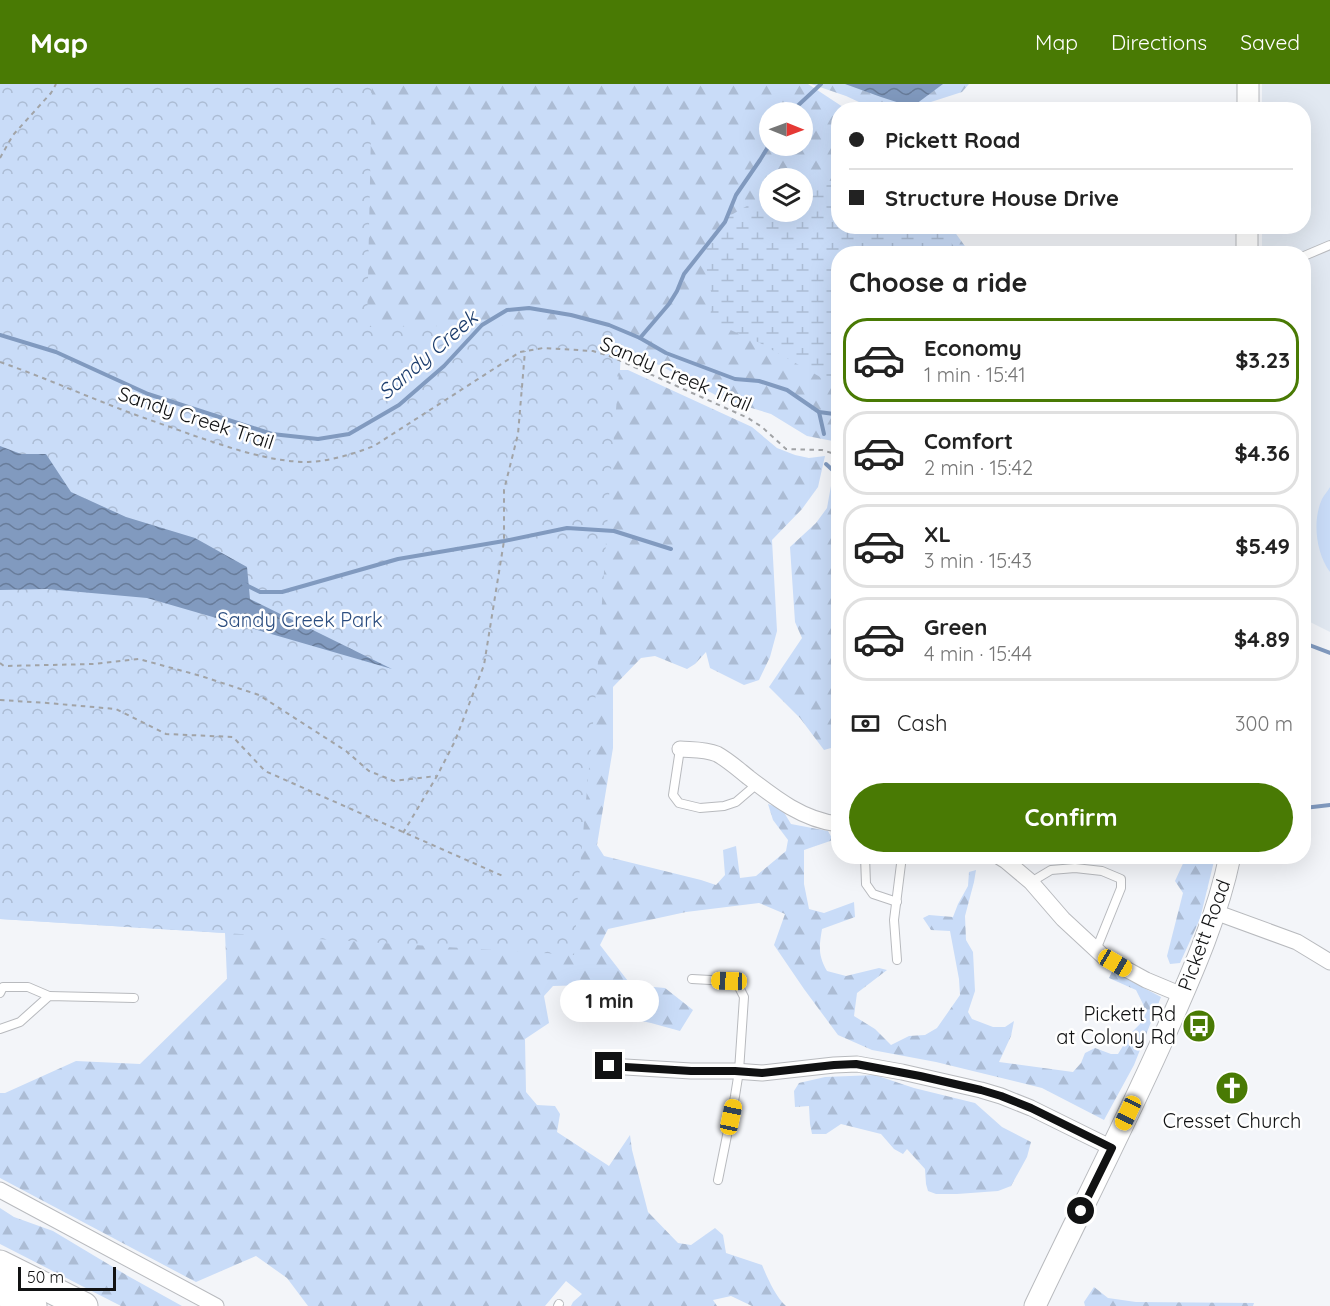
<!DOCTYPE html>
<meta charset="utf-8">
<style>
body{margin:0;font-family:Quicksand,sans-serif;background:#f2f2f2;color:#222;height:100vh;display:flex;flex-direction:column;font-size:22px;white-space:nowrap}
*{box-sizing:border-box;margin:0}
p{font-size:20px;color:#767676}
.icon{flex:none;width:33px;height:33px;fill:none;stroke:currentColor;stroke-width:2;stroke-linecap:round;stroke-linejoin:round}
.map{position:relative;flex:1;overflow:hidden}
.drawer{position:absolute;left:831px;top:162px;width:480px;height:618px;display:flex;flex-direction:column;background:#fff;border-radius:24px;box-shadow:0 6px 24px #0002}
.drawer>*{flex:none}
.banner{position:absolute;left:831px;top:18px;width:480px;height:132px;border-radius:24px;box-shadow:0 6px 24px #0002;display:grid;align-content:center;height:132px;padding:0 18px;background:#fff}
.needle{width:39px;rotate:91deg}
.buttons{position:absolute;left:759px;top:18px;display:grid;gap:12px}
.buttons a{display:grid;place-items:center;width:54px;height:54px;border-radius:50%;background:#fff;box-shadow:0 6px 24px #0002;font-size:30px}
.scale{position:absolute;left:18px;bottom:15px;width:98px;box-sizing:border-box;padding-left:6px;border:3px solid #111213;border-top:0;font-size:16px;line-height:21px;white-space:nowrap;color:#111213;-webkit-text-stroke:4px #fff;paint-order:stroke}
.end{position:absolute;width:27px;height:27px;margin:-14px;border:8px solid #111213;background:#fff;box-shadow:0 0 0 3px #fff}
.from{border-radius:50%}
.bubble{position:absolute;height:42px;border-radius:21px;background:#fff;box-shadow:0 6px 24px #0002;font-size:20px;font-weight:800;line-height:42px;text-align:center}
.car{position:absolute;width:18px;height:36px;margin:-18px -9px;border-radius:8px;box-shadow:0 0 4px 2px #0007;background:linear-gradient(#f5c518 24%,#345 0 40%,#f5c518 0 76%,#345 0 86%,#f5c518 0)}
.banner b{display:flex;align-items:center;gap:21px;height:57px;font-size:22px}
.banner b+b{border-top:2px solid #e0e0e0}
.banner i{width:15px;height:15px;background:#222}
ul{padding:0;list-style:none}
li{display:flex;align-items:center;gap:18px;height:84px;margin:0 12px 9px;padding:0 6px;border:3px solid #e0e0e0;border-radius:24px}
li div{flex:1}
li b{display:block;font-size:22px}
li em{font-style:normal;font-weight:800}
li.on{border-color:#497a04}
li>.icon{width:54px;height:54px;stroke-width:1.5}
h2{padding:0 18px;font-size:27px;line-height:72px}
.pay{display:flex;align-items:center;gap:15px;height:66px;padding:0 18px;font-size:22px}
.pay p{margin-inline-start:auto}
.action{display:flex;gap:12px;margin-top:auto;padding:12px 18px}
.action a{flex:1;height:69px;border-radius:36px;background:#497a04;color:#fff;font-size:24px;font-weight:800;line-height:69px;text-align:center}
header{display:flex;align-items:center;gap:36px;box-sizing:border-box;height:84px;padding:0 30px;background:#497a04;color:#fff}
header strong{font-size:28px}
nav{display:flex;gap:33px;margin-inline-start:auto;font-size:21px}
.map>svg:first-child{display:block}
.built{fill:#e2e9f2}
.forest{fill:url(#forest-firs);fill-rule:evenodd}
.wetland{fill:url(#wetland-marsh)}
.park{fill:url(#park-crowns)}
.pitch{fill:#c9dcf8}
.water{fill:url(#water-waves)}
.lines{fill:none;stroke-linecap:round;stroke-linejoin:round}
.stream{stroke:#819abf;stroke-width:4}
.lane-casing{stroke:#b8babe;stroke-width:10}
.street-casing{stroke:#b8babe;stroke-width:17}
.secondary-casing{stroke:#b8babe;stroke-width:23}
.highway-casing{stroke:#b8babe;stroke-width:29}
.path{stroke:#a1a3a6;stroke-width:2;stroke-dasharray:4.5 4.5;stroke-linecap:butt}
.lane{stroke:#fff;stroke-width:8}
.street{stroke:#fff;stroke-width:15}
.secondary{stroke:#fff;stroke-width:21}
.highway{stroke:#fff;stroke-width:27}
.route{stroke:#111213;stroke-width:8}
.labels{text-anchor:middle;stroke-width:5;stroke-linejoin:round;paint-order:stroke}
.street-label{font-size:20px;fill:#111213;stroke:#fff}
.park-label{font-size:20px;fill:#2c4e80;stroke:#fff}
.poi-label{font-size:20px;fill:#111213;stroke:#fff;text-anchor:end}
.water-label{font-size:21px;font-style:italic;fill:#1c3d6d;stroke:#fff}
</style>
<header>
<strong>Map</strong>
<nav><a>Map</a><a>Directions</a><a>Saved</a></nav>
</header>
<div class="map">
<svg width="1330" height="1222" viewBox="0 0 1330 1222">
<defs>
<pattern id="forest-firs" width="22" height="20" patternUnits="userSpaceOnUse" patternTransform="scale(1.5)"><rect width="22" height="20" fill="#c9dcf8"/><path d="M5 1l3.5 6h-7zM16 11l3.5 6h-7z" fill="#acbcd4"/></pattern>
<pattern id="wetland-marsh" width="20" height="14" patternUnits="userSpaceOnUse" patternTransform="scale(1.5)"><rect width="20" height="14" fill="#c9dcf8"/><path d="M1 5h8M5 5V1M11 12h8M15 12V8" fill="none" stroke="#acbcd4"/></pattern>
<pattern id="park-crowns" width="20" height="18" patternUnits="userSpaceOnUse" patternTransform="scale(1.5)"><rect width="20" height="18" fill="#c9dcf8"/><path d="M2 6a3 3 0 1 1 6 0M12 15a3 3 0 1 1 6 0" fill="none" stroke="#acbcd4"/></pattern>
<pattern id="water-waves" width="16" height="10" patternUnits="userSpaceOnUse" patternTransform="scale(1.5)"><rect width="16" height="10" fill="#819abf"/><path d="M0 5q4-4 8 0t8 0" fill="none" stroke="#687c9a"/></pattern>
</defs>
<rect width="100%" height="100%" fill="#f3f5f9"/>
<!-- built -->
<polygon class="built" points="1262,0 1330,0 1330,548 1304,535 1304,170 1262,169 1262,143 1304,142 1304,26 1262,25"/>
<!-- forest -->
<g class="forest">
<path d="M0,0H808L846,25L838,26V142L951,143L970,169L838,170V358L807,352L771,330L725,316L659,281L621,266L620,286H628L752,343L777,364L795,371L809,374L825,372L818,403L802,425L772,456L777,547L770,573L759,596L744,601L710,584L706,568L695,580L687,585L655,572L641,574L613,603V664L597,761L604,772L701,796L716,801L725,791L723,766L736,762L740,794L756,792L786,767L788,756L773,736L768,720L782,725L791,740L828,747L833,756L804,766V800L809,825L824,829L854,818L855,833L822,845C819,863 818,871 827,887L846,892L879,884L887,886L857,909L854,932L875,945L891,961L909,952L925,951L937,944L960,911L959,895L950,847L931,846L923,834L929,831L953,833L958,820L968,802L969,788L976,786L974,798L965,832L966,856L973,868L975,907L968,928L972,935L993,943H1005L1014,937L1011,952L999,978L1073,988L1081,979L1085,969L1095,964L1111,970H1118L1131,949L1140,940L1146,929L1143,920L1136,906L1109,894L1112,887L1161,913L1134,981L1104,1036L1042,1004L936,978L872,966L838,951L804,905L774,861L785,830L759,819L686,828L608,845L600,861L631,901L665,904L693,926L680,947L651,939L623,933L621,900L553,902L544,912L549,939L525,955L526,1008L537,1021L555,1022L560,1030L557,1048L609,1082L630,1051L632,1066L648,1128L678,1159L691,1161L715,1144L723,1151L726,1169L762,1181C768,1195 775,1212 786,1222H752L731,1212L713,1216L717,1222H571L573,1218L582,1210L566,1197L545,1222H308L287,1194L256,1172L196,1198L0,1094V1009H5L76,977L140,980L227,895L225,849L0,835ZM770,28H802V62H770ZM770,94H802V128H770Z"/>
<polygon points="811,0 969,0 962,8 906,26 874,25 846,12"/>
<polygon points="836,374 838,375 838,647 831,664 824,666 800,634 769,603 802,554 795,538 790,463 816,439 827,424"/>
<polygon points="1186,773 1215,773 1200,835 1180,879 1170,880 1167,872 1183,809 1175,797"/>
<polygon points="875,991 914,1004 975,1019 1002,1043 1031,1058 1027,1073 1011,1102 998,1107 957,1110 936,1110 928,1107 926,1100 925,1085 907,1065 903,1070 894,1065 881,1050 841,1040 826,1050 812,1050 810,1040 809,1022 795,1023 794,1007 799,999 825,993"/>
<polygon points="0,1124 14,1133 53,1147 128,1192 182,1222 121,1222 0,1160"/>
<polygon points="1094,1203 1108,1214 1136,1218 1254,1219 1253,1222 1085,1222 1084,1218"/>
</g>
<!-- wetland -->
<polygon class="wetland" points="820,94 838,99 838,142 939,143 959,169 838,170 838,303 760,259 710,237 712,213 703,166 726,134 769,109 770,128 802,128 803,97"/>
<!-- park -->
<polygon class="park" points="0,0 372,0 367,243 623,240 610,399 596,607 579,794 574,871 0,835"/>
<!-- pitch -->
<path class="pitch" d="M1330,403V488C1316,469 1312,437 1322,415C1324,411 1328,407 1330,403Z"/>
<!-- water -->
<g class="water">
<polygon points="845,0 943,0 912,23 881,13"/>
<polygon points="0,362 21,370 46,370 71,408 126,433 195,454 247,483 250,515 392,585 147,514 47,505 0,506"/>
</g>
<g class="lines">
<!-- stream -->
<g class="stream">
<polyline points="791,28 821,0"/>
<polyline points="0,251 56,268 148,310 272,350 318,355 349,350 399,321 444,282 482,241 507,226 529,224 571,231 609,241 640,254 666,269 735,295 759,297 787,306 819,328 834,330 838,332"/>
<polyline points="640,254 669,220 677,207 684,190 725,138 736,111 760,76 770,60"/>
<polyline points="819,328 824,350"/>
<polyline points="826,380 838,391"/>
<polyline points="244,500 260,508 282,508 398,475 504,457 567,444 614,447 671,465"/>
<polyline points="1304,559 1330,569"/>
<polyline points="1304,724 1330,721"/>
</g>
<!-- lane casing -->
<g class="lane-casing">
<g id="lane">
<polyline points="1304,172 1330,161"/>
<polyline points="680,665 673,711 679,719 700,724 724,722 736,718 757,700"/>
<polyline points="865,772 866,800 873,810 897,818"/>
<polyline points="1031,798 1051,786 1075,784 1102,787 1121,795 1121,804 1096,866"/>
<polyline points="897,876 894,836 902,772"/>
<polyline points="692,895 729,897 739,903 744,913 739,987 735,1012 718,1096"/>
<polyline points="0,909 3,903 28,903 49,912"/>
<polyline points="0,945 20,938 49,912 134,914"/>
<polyline points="558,1222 559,1220"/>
</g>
</g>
<!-- street casing -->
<g class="street-casing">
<g id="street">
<path d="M680,665C692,666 705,665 717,670C728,676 738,685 748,693C775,714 803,736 838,740"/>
<polyline points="998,772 1006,777 1031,798 1063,835 1104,873 1146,896 1182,911"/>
<polyline points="1215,828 1297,858 1330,878"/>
<polyline points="609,982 691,987 735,987 762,989 834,981 857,980 902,988 981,1006 1001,1012 1031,1024 1112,1064"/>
<polyline points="0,1106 216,1222"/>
</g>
</g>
<!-- secondary casing -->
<g class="secondary-casing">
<g id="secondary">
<polyline points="1248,26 1248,0"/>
<polyline points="1247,170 1247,142"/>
<path d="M1035,1222C1080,1127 1128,1035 1170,939C1194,885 1218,830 1230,772"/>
</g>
</g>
<!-- highway casing -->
<g class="highway-casing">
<g id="highway">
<polyline points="0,1180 84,1222"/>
<polyline points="0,1207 33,1222"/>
</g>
</g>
<!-- path -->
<g class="path">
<polyline points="0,74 13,51 51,9 56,0"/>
<path d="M0,278C46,294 90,314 136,331C155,338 174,344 192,351C228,363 269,378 308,378C331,377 353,370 374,362L520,268L543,264L593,267L612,273L748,334L762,343L786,365L822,366L838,371"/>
<polyline points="0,579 4,582 94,580 139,575 201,592 259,611 346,667 369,687 394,697 436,692"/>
<polyline points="0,616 47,619 116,625 166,650 233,653 265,687 505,793"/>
<polyline points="403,749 437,692 455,657 484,581 504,457 504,406 518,350 525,267"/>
</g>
<!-- lane -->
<use href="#lane" class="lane"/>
<!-- street -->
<use href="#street" class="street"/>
<!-- secondary -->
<use href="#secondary" class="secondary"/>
<!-- highway -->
<use href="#highway" class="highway"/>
</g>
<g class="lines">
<!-- route -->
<polyline class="route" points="609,982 691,987 735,987 762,989 834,981 856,980 920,992 981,1006 1001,1012 1031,1024 1112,1064 1081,1127"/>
</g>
<!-- icons -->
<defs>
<g id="bus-disc" transform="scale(1.725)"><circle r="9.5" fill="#497a04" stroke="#fff"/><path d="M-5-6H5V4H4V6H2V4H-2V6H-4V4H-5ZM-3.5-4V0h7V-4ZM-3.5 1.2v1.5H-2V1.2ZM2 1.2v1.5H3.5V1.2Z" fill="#fff"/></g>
<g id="church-disc" transform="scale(1.725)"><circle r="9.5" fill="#497a04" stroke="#fff"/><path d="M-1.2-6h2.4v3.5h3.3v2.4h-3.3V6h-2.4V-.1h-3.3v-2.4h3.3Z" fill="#fff"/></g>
</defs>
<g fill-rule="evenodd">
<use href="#bus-disc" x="1199" y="942"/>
<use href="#church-disc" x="1232" y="1004"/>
</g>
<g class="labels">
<!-- street labels -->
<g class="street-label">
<text transform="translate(676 290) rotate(23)" y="7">Sandy Creek Trail</text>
<text transform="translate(196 334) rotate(18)" y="7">Sandy Creek Trail</text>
<text transform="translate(1204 851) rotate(-70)" y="7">Pickett Road</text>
</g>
<!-- park labels -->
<g class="park-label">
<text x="300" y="543">Sandy Creek Park</text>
</g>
<!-- poi labels -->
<g class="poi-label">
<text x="1176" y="937">Pickett Rd<tspan x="1176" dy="23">at Colony Rd</tspan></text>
<text x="1232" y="1044" text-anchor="middle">Cresset Church</text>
</g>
<!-- water labels -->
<g class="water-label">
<text transform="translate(428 271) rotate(-41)" y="7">Sandy Creek</text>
</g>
</g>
</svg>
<div class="buttons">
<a><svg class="needle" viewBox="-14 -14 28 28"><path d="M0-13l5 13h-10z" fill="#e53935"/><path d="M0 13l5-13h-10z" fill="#767676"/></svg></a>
<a><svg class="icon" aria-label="layers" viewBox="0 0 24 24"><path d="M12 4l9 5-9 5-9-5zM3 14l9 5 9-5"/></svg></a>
</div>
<div class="scale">50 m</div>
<i class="end from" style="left:1081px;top:1127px"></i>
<i class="end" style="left:609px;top:982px"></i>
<div class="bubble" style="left:560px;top:896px;width:99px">1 min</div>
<i class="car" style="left:1115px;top:879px;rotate:120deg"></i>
<i class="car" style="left:729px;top:897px;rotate:272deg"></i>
<i class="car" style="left:1128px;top:1029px;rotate:205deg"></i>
<i class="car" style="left:731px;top:1033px;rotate:12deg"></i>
<div class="banner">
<b><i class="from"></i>Pickett Road</b>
<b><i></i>Structure House Drive</b>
</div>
<section class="drawer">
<h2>Choose a ride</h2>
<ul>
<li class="on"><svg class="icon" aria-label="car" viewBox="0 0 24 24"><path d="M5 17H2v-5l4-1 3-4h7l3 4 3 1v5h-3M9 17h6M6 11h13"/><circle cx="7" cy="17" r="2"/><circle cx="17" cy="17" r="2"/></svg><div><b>Economy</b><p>1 min · 15:41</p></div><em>$3.23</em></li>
<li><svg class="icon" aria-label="car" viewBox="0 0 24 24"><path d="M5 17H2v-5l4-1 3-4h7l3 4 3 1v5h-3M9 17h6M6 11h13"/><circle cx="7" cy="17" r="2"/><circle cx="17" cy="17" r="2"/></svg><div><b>Comfort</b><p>2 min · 15:42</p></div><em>$4.36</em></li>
<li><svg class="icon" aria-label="car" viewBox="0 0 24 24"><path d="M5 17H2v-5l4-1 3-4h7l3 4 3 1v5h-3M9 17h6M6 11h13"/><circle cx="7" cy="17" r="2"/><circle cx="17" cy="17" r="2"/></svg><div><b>XL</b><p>3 min · 15:43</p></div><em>$5.49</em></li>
<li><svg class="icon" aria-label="car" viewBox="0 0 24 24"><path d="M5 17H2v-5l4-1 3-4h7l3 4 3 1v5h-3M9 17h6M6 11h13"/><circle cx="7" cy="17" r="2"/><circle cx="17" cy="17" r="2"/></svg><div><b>Green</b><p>4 min · 15:44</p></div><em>$4.89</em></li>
</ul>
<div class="pay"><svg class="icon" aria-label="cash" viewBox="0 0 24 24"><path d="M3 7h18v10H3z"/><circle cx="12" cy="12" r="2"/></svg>Cash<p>300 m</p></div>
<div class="action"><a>Confirm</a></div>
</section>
</div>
